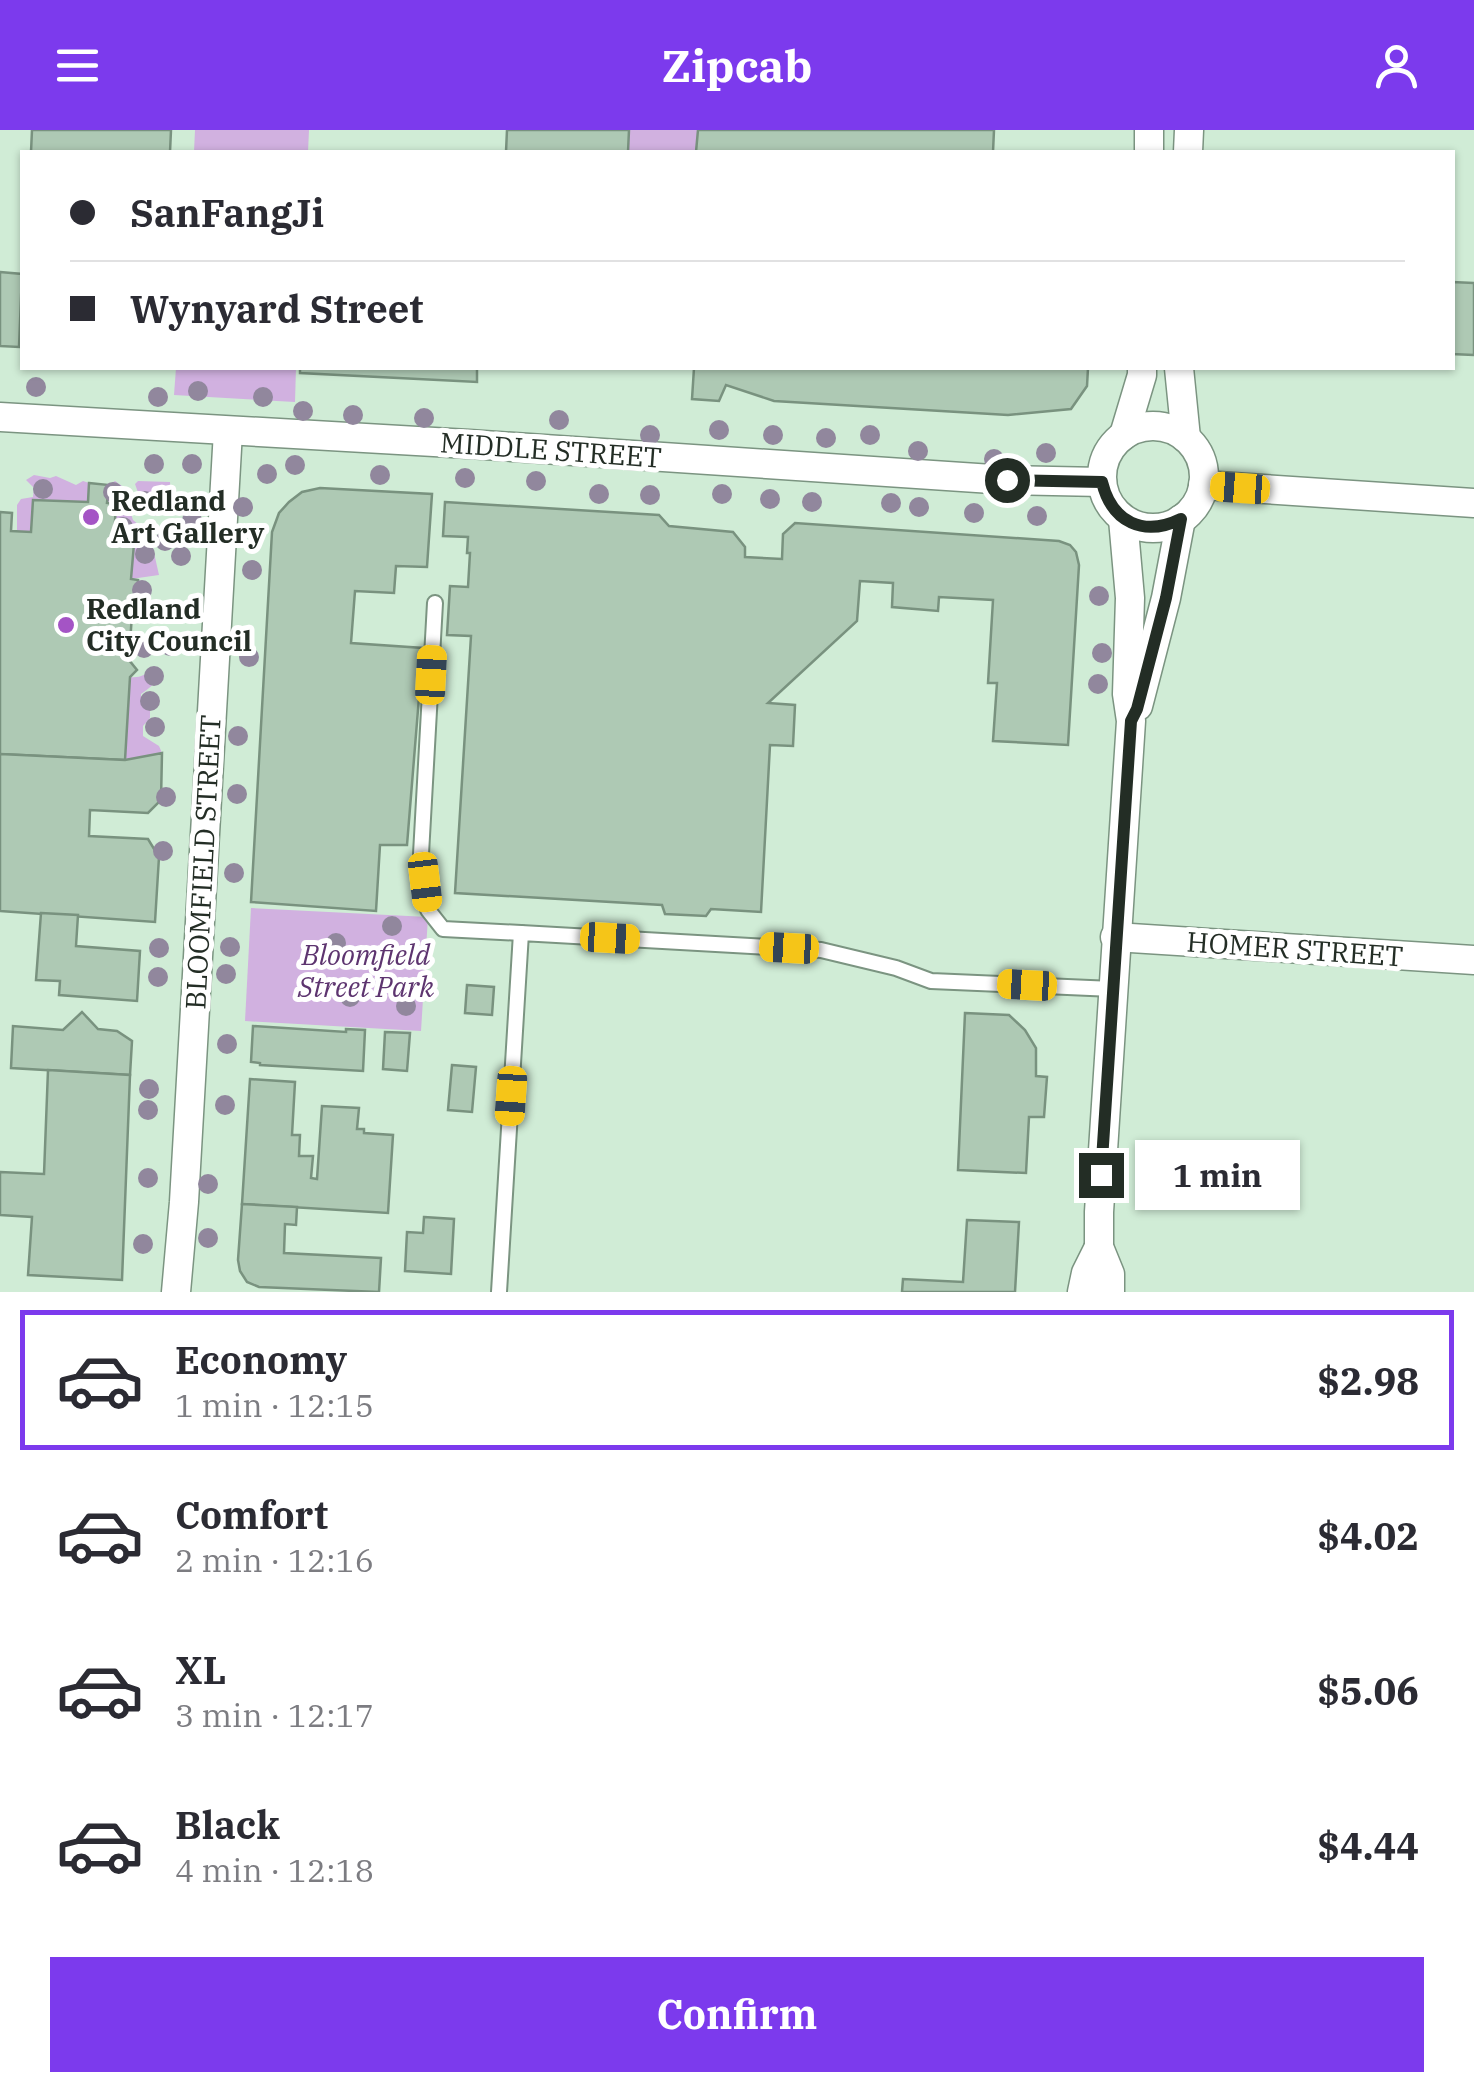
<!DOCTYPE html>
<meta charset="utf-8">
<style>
body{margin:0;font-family:"IBM Plex Serif",serif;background:#f2f2f3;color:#2b2b33;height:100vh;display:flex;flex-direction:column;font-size:38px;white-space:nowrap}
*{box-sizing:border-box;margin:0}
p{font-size:32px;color:#7c7c81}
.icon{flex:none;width:55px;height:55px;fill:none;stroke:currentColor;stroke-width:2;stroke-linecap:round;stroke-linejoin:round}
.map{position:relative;height:1162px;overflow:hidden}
.sheet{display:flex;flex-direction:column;background:#fff;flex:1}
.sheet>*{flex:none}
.hud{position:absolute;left:20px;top:20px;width:1435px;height:220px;border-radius:0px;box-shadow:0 2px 8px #0004;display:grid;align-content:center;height:220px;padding:0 50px;background:#fff}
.end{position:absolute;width:45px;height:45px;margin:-22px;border:12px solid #232d25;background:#fff;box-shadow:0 0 0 5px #fff}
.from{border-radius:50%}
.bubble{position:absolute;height:70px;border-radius:0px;background:#fff;box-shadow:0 2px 8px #0004;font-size:32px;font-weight:700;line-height:70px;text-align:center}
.car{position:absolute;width:30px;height:60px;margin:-30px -15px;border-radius:12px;box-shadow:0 0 8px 2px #0007;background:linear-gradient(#f5c518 24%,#345 0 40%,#f5c518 0 76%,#345 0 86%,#f5c518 0)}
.hud b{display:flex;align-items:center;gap:35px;height:95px;font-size:38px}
.hud b+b{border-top:2px solid #e1e1e2}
.hud i{width:25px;height:25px;background:#2b2b33}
ul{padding:18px 0 0;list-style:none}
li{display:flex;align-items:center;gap:30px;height:140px;margin:0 20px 15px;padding:0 30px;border:5px solid transparent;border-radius:0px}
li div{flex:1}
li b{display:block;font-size:38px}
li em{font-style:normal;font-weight:700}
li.selected{border-color:#7c3aed}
li>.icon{width:90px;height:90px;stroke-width:1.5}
.action{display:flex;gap:20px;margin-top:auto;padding:20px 50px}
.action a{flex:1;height:115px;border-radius:0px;background:#7c3aed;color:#fff;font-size:40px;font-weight:700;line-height:115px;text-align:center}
header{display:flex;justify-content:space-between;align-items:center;height:130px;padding:0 50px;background:#7c3aed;color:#fff;font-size:45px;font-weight:700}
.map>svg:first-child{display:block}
.green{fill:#d1b1e0}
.building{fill:#aec9b4;stroke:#79927f;stroke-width:2.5}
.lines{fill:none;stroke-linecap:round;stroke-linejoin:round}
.lane-casing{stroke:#7b9481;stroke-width:18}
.street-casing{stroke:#7b9481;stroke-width:31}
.lane{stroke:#fff;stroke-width:14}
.street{stroke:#fff;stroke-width:28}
.tree{fill:#91879d}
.route{stroke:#232d25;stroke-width:12}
.poi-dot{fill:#a454c5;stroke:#fff;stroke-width:4}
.labels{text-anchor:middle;stroke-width:10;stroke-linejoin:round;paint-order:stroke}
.street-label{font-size:28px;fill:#232d25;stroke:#fff}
.poi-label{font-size:28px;font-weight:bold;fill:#232d25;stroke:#fff;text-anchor:start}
.park-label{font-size:28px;font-style:italic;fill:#5d346f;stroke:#fff}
</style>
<header><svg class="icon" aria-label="menu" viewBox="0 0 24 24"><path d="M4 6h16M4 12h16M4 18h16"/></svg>Zipcab<svg class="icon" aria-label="person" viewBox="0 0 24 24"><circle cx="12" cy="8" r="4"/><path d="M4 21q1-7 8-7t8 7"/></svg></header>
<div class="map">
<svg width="1474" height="1162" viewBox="0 0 1474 1162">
<rect width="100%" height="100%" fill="#d0ecd6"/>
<!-- green -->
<g class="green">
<polygon points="195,0 309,0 308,22 194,22"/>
<polygon points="629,0 698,0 696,22 628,22"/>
<polygon points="176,238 296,238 295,272 174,265"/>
<polygon points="34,345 50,348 56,346 76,355 83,351 89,353 88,372 31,402 17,402 17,375 21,369 33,367 34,358 26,350"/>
<polygon points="115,351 122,356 133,390 145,400 152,414 159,445 131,449 134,414 129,414 128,408 114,407 116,375 107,373 109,355"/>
<polygon points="138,351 170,352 172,383 155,386 143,376 135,354"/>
<path d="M152,539L159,540C158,552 151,557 141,564V573L150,580V588L143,596V606L159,616L162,623L125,630L130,547C140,548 145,545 152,539Z"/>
<polygon points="251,778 428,787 421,901 245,891"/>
</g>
<!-- building -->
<g class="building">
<polygon points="32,0 171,0 170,22 31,22"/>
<polygon points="507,0 629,0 628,22 506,22"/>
<polygon points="698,0 994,0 993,22 696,22"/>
<polygon points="0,142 22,144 19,217 0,216"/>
<polygon points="1452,152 1474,153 1474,225 1452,224"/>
<polygon points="300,238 477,238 477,252 300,243"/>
<polygon points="694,238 1088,238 1087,256 1071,279 1008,285 774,271 726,255 719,271 692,269"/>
<polygon points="89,353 109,355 107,373 116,374 114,407 129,408 129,414 134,414 131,449 138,450 137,465 133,468 129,530 137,540 130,547 125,630 0,624 0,382 12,383 11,401 31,402 33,370 88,372"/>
<polygon points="320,358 432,364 427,437 396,436 394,463 355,461 351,513 423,518 407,715 380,715 376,781 251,772 272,402 279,383 289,372 302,362"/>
<polygon points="445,372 659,385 669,396 733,402 745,417 745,427 782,429 783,404 795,393 1059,411 1070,415 1076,422 1079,435 1068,615 993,611 997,553 988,553 993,470 939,467 938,481 892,477 893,453 860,451 857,491 768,573 795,575 793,616 770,615 761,782 711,779 706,786 665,784 662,775 455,763 471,506 447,505 450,456 468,457 470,423 467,423 468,407 443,406"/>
<polygon points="162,623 161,670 148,683 90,680 89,706 148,709 159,727 155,792 0,781 0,624 125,630"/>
<polygon points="41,783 78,785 76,816 140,821 137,871 59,865 60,851 36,850"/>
<polygon points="467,855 494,857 492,885 465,883"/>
<polygon points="82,882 98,899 117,901 132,911 130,945 11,938 13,896 63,900"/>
<polygon points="965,883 1009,885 1025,900 1036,918 1036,946 1047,947 1044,987 1029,987 1026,1043 958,1040"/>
<polygon points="253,896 346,902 346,899 365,900 363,941 260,935 260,933 251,932"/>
<polygon points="385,902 410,903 407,941 383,939"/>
<polygon points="452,935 476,937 472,982 448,980"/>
<polygon points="48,940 130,945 122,1150 28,1145 32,1087 0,1085 0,1042 44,1044"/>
<polygon points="250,949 295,952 292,1005 300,1005 299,1026 313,1026 311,1048 317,1049 322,976 359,978 357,999 364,999 364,1003 393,1005 388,1083 242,1074"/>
<polygon points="242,1074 297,1077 296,1095 285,1094 284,1123 381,1128 379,1162 259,1157 247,1152 240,1141 238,1130"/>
<polygon points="424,1087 454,1089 451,1144 405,1141 407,1102 423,1103"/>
<polygon points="967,1090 1019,1092 1015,1162 902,1162 903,1149 963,1152"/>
</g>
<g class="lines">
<!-- lane casing -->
<g class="lane-casing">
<g id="lane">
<polyline points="435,473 421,724 428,780 443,799 521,803"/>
<polyline points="499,1162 521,803 821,820 896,838 931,851 1113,859"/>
</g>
</g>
<!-- street casing -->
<g class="street-casing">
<g id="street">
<polyline points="1149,22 1149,0"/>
<polyline points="1188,22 1189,0"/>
<polyline points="1179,238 1186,308"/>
<polyline points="0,287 469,314 1007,350 1102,352"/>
<circle cx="1153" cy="347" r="51"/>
<polyline points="1124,305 1142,245 1142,238"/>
<polyline points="1203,355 1474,373"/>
<polyline points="1138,576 1166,468 1181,389"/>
<polyline points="1115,807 1474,830"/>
<polyline points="176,1162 184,1072 228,301"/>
<polyline points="1082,1162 1086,1143 1099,1117"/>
<polyline points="1110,1162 1110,1144 1099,1117 1099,1082 1131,591 1127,564 1130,468 1123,389"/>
</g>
</g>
<!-- lane -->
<use href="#lane" class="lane"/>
<!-- street -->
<use href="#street" class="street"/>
</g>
<!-- trees -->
<g class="tree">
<circle cx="36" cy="257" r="10"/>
<circle cx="198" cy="261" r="10"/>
<circle cx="158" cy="267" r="10"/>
<circle cx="263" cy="267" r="10"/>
<circle cx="303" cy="281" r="10"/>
<circle cx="353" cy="285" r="10"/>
<circle cx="424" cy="288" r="10"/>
<circle cx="559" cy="290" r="10"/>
<circle cx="719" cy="300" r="10"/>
<circle cx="650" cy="305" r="10"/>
<circle cx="773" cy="305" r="10"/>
<circle cx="870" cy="305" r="10"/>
<circle cx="826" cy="308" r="10"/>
<circle cx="918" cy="321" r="10"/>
<circle cx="1046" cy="323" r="10"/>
<circle cx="994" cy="329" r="10"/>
<circle cx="154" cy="334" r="10"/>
<circle cx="192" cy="334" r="10"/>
<circle cx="295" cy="335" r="10"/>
<circle cx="267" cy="344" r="10"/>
<circle cx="380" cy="345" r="10"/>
<circle cx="465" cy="348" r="10"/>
<circle cx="536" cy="351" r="10"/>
<circle cx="43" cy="359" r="10"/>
<circle cx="113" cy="362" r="10"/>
<circle cx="599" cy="364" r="10"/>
<circle cx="722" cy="364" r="10"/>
<circle cx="650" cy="365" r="10"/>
<circle cx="770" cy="369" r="10"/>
<circle cx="145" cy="371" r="10"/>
<circle cx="812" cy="372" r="10"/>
<circle cx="891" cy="373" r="10"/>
<circle cx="243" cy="377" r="10"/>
<circle cx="919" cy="377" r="10"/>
<circle cx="974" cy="383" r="10"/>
<circle cx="1037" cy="386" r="10"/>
<circle cx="192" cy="390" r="10"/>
<circle cx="123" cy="397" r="10"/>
<circle cx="165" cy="411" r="10"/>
<circle cx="145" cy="424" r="10"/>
<circle cx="181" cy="426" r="10"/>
<circle cx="252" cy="440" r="10"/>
<circle cx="142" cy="460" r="10"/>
<circle cx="1099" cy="466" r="10"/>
<circle cx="170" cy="516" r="10"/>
<circle cx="144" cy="518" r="10"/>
<circle cx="1102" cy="523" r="10"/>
<circle cx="249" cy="527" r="10"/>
<circle cx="154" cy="546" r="10"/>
<circle cx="1098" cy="554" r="10"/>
<circle cx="150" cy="571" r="10"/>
<circle cx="155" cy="597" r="10"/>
<circle cx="238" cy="606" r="10"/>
<circle cx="237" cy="664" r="10"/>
<circle cx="166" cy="667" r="10"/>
<circle cx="163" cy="721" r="10"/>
<circle cx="234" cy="743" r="10"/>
<circle cx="392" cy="796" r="10"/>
<circle cx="336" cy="813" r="10"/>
<circle cx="230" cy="817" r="10"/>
<circle cx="159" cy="818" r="10"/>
<circle cx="226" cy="844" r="10"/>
<circle cx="158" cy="847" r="10"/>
<circle cx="350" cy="867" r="10"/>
<circle cx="406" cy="876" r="10"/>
<circle cx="227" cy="914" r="10"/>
<circle cx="149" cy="959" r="10"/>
<circle cx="225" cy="975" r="10"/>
<circle cx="148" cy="980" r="10"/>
<circle cx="148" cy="1048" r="10"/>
<circle cx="208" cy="1054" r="10"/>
<circle cx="208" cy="1108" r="10"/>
<circle cx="143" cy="1114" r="10"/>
</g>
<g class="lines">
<!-- route -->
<path class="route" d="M1007,350L1102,352C1112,393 1144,407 1181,389L1166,468L1137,579L1131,591L1101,1045"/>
</g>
<!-- markers -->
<g class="poi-dot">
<circle cx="91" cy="387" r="10"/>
<circle cx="66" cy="495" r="10"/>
</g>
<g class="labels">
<!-- street labels -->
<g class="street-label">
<text transform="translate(551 320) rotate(4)" y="10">MIDDLE STREET</text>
<text transform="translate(203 732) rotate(-87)" y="10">BLOOMFIELD STREET</text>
<text transform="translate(1295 819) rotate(4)" y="10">HOMER STREET</text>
</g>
<!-- poi labels -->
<g class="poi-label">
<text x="111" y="381">Redland<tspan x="111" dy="32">Art Gallery</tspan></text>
<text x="86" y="489">Redland<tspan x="86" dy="32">City Council</tspan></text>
</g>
<!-- park labels -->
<g class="park-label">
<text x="366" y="835">Bloomfield<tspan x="366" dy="32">Street Park</tspan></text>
</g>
</g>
</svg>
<i class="end from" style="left:1007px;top:350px"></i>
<i class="end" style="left:1101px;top:1045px"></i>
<div class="bubble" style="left:1135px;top:1010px;width:165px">1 min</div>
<i class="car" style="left:1240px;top:358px;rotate:274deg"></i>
<i class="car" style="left:431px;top:545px;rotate:3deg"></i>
<i class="car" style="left:425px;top:752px;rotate:173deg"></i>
<i class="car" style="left:610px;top:808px;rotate:93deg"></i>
<i class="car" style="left:789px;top:818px;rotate:273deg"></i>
<i class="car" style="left:1027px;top:855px;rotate:273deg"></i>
<i class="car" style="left:511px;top:966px;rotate:184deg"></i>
<div class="hud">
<b><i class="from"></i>SanFangJi</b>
<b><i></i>Wynyard Street</b>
</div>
</div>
<section class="sheet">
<ul>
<li class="selected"><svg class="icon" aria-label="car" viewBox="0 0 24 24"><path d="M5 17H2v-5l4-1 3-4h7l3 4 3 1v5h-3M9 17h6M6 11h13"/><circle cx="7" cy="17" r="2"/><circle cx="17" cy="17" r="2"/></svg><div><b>Economy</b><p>1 min · 12:15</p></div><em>$2.98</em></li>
<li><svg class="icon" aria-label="car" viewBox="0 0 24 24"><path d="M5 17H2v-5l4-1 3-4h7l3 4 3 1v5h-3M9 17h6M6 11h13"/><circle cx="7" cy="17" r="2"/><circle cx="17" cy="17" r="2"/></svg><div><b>Comfort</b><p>2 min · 12:16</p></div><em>$4.02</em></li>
<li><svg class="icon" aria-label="car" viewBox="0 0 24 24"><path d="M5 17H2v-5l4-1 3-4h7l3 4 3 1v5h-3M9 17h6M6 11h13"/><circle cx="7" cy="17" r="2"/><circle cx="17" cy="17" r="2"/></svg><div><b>XL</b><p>3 min · 12:17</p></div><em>$5.06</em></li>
<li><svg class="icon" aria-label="car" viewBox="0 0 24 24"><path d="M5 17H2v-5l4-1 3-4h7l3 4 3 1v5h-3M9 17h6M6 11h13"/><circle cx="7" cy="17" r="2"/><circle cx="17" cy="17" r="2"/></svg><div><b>Black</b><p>4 min · 12:18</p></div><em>$4.44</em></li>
</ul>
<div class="action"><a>Confirm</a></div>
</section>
